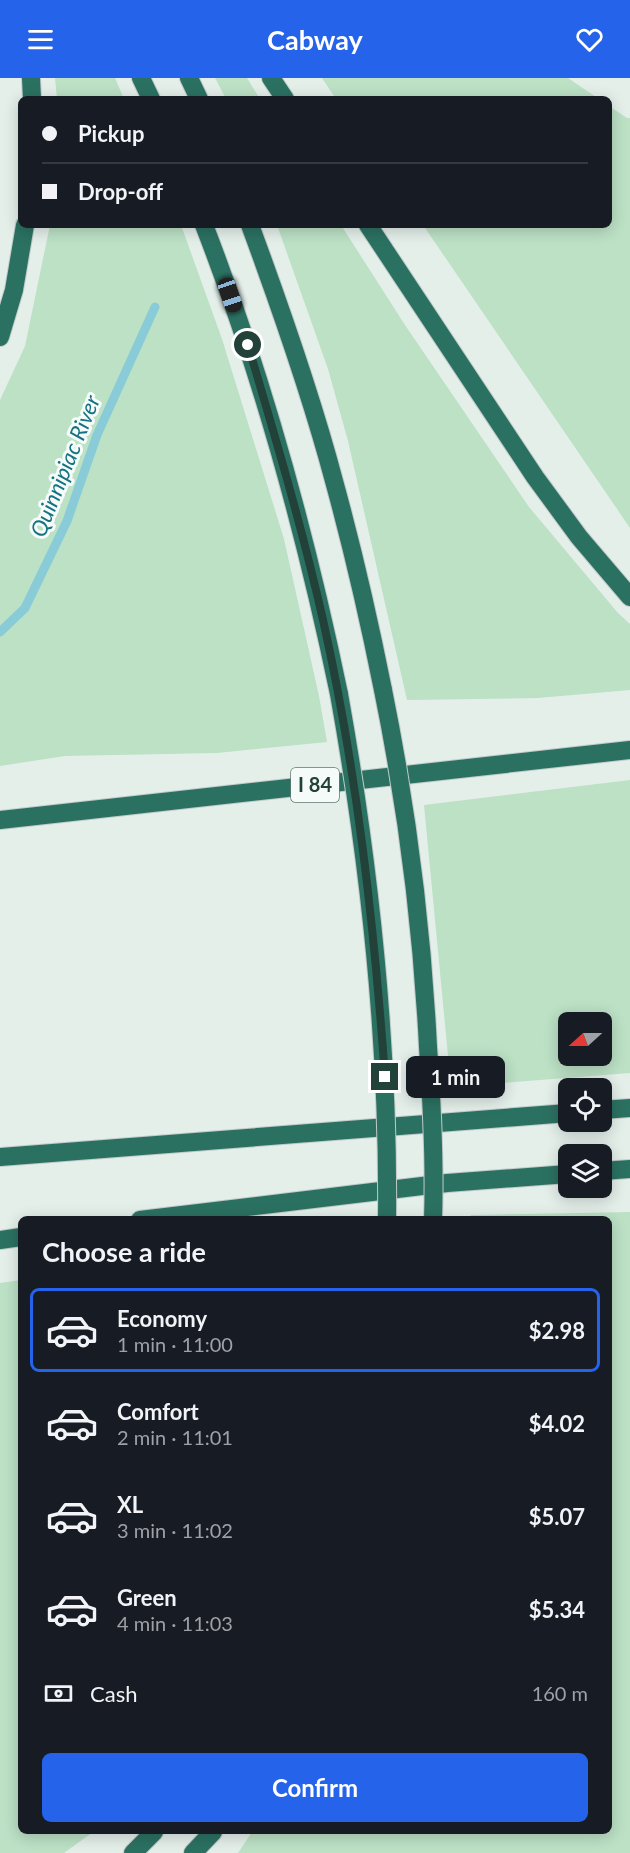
<!DOCTYPE html>
<meta charset="utf-8">
<style>
body{margin:0;font-family:Lato,sans-serif;background:#242831;color:#f1f3f6;height:100vh;display:flex;flex-direction:column;font-size:22px;white-space:nowrap}
*{box-sizing:border-box;margin:0}
p{font-size:20px;color:#9ea1a6}
.icon{flex:none;width:33px;height:33px;fill:none;stroke:currentColor;stroke-width:2;stroke-linecap:round;stroke-linejoin:round}
.map{position:relative;flex:1;overflow:hidden}
.drawer{position:absolute;left:18px;top:1138px;width:594px;height:618px;display:flex;flex-direction:column;background:#171b24;border-radius:9px;box-shadow:0 3px 15px #0003}
.drawer>*{flex:none}
.top-card{position:absolute;left:18px;top:18px;width:594px;height:132px;border-radius:9px;box-shadow:0 3px 15px #0003;display:grid;align-content:center;height:132px;padding:0 24px;background:#171b24}
.needle{width:39px;rotate:249deg}
.tools{position:absolute;left:558px;top:934px;display:grid;gap:12px}
.tools a{display:grid;place-items:center;width:54px;height:54px;border-radius:9px;background:#171b24;box-shadow:0 3px 15px #0003;font-size:30px}
.end{position:absolute;width:27px;height:27px;margin:-14px;border:8px solid #224239;background:#fff;box-shadow:0 0 0 3px #fff}
.from{border-radius:50%}
.bubble{position:absolute;height:42px;border-radius:9px;background:#171b24;box-shadow:0 3px 15px #0003;font-size:20px;font-weight:700;line-height:42px;text-align:center}
.car{position:absolute;width:18px;height:36px;margin:-18px -9px;border-radius:8px;box-shadow:0 0 4px 2px #0007;background:linear-gradient(#222 24%,#8ab4d8 0 40%,#222 0 76%,#8ab4d8 0 86%,#222 0)}
.top-card b{display:flex;align-items:center;gap:21px;height:57px;font-size:22px}
.top-card b+b{border-top:2px solid #363941}
.top-card i{width:15px;height:15px;background:#f1f3f6}
ul{padding:0;list-style:none}
li{display:flex;align-items:center;gap:18px;height:84px;margin:0 12px 9px;padding:0 12px;border:3px solid transparent;border-radius:9px}
li div{flex:1}
li b{display:block;font-size:22px}
li em{font-style:normal;font-weight:700}
li.on{border-color:#2563eb}
li>.icon{width:54px;height:54px;stroke-width:1.5}
h2{padding:0 24px;font-size:27px;line-height:72px}
.pay{display:flex;align-items:center;gap:15px;height:66px;padding:0 24px;font-size:22px}
.pay p{margin-inline-start:auto}
.cta{display:flex;gap:12px;margin-top:auto;padding:12px 24px}
.cta a{flex:1;height:69px;border-radius:9px;background:#2563eb;color:#fff;font-size:24px;font-weight:700;line-height:69px;text-align:center}
header{display:flex;justify-content:space-between;align-items:center;height:78px;padding:0 24px;background:#2563eb;color:#fff;font-size:27px;font-weight:700}
.map>svg:first-child{display:block}
.green{fill:#bce1c5;fill-rule:evenodd}
.lines{fill:none;stroke-linecap:round;stroke-linejoin:round}
.stream{stroke:#89ccd7;stroke-width:9}
.motorway-casing{stroke:#c1cac8;stroke-width:20}
.motorway{stroke:#2b7162;stroke-width:18}
.motorway-bridge-casing{stroke:#c1cac8;stroke-width:20;stroke-linecap:butt}
.motorway-bridge{stroke:#2b7162;stroke-width:18}
.route{stroke:#224239;stroke-width:8}
.labels{text-anchor:middle;stroke-width:6;stroke-linejoin:round;paint-order:stroke}
.shield{fill:#f5fbf8;stroke:#617a72;stroke-width:1.5}
.shield-label{font-size:20px;font-weight:bold;fill:#224239}
.water-label{font-size:22px;font-style:italic;fill:#167283;stroke:#f5fbf8}
</style>
<header><svg class="icon" aria-label="menu" viewBox="0 0 24 24"><path d="M4 6h16M4 12h16M4 18h16"/></svg>Cabway<svg class="icon" aria-label="heart" viewBox="0 0 24 24"><path d="M12 20l-8-8c-3-5 5-10 8-4 3-6 11-1 8 4z"/></svg></header>
<div class="map">
<svg width="630" height="1775" viewBox="0 0 630 1775">
<rect width="100%" height="100%" fill="#e4efea"/>
<!-- green -->
<g class="green">
<polygon points="55,0 115,0 124,21 57,21"/>
<polygon points="215,0 247,0 260,21 226,21"/>
<polygon points="322,0 568,0 599,21 336,21"/>
<polygon points="609,28 627,40 630,40 630,450 423,147 609,147"/>
<polygon points="50,147 181,147 222,261 284,461 319,618 327,664 217,675 65,678 0,688 0,322 25,268"/>
<polygon points="277,147 341,147 405,247 529,429 618,535 630,546 630,612 538,620 407,622 348,363 328,291"/>
<path d="M630,702V995L451,1009L424,727ZM568,945H602V978H568Z"/>
<polygon points="630,1134 630,1775 238,1775 252,1754 609,1754 609,1142 469,1141 471,1137"/>
<polygon points="21,1202 21,1754 93,1754 64,1775 0,1775 0,1205"/>
</g>
<g class="lines">
<!-- stream -->
<polyline class="stream" points="0,554 25,530 67,443 97,357 155,229"/>
<!-- motorway casing -->
<g class="motorway-casing">
<g id="motorway">
<polyline points="31,0 32,21"/>
<polyline points="141,0 151,21"/>
<polyline points="189,0 199,21"/>
<polyline points="271,0 285,21"/>
<path d="M204,147C263,299 306,457 339,616"/>
<path d="M250,147C281,231 311,316 334,403C353,472 369,542 383,612"/>
<polyline points="368,147 535,399 579,459 630,519"/>
<polyline points="0,259 14,212 25,147"/>
<polyline points="0,742 630,672"/>
<polyline points="602,1032 630,1030"/>
<polyline points="0,1079 568,1035"/>
<polyline points="602,1093 630,1091"/>
<polyline points="140,1142 447,1105 568,1096"/>
<polyline points="0,1162 21,1159"/>
<polyline points="133,1775 154,1754"/>
<polyline points="193,1775 213,1754"/>
</g>
</g>
<!-- motorway -->
<use href="#motorway" class="motorway"/>
<!-- motorway-bridge casing -->
<g class="motorway-bridge-casing">
<g id="motorway-bridge">
<path d="M383,612C407,730 422,849 428,969C432,1026 435,1084 433,1142"/>
<path d="M339,616C370,789 389,965 387,1142"/>
</g>
</g>
<!-- motorway-bridge -->
<use href="#motorway-bridge" class="motorway-bridge"/>
</g>
<g class="lines">
<!-- route -->
<path class="route" d="M248,267C275,358 302,449 323,542C357,693 374,846 385,999"/>
</g>
<g class="labels">
<!-- shield labels -->
<rect class="shield" x="291" y="690" width="48" height="34" rx="4.5"/>
<g class="shield-label">
<text x="315" y="714">I 84</text>
</g>
<!-- water labels -->
<g class="water-label">
<text transform="translate(65 388) rotate(-68)" y="8">Quinnipiac River</text>
</g>
</g>
</svg>
<div class="tools">
<a><svg class="needle" viewBox="-14 -14 28 28"><path d="M0-13l5 13h-10z" fill="#e53935"/><path d="M0 13l5-13h-10z" fill="#9ea1a6"/></svg></a>
<a><svg class="icon" aria-label="locate" viewBox="0 0 24 24"><circle cx="12" cy="12" r="6"/><path d="M12 2v4M12 18v4M2 12h4M18 12h4"/></svg></a>
<a><svg class="icon" aria-label="layers" viewBox="0 0 24 24"><path d="M12 4l9 5-9 5-9-5zM3 14l9 5 9-5"/></svg></a>
</div>
<i class="end from" style="left:248px;top:267px"></i>
<i class="end" style="left:385px;top:999px"></i>
<div class="bubble" style="left:406px;top:978px;width:99px">1 min</div>
<i class="car" style="left:230px;top:217px;rotate:161deg"></i>
<div class="top-card">
<b><i class="from"></i>Pickup</b>
<b><i></i>Drop-off</b>
</div>
<section class="drawer">
<h2>Choose a ride</h2>
<ul>
<li class="on"><svg class="icon" aria-label="car" viewBox="0 0 24 24"><path d="M5 17H2v-5l4-1 3-4h7l3 4 3 1v5h-3M9 17h6M6 11h13"/><circle cx="7" cy="17" r="2"/><circle cx="17" cy="17" r="2"/></svg><div><b>Economy</b><p>1 min · 11:00</p></div><em>$2.98</em></li>
<li><svg class="icon" aria-label="car" viewBox="0 0 24 24"><path d="M5 17H2v-5l4-1 3-4h7l3 4 3 1v5h-3M9 17h6M6 11h13"/><circle cx="7" cy="17" r="2"/><circle cx="17" cy="17" r="2"/></svg><div><b>Comfort</b><p>2 min · 11:01</p></div><em>$4.02</em></li>
<li><svg class="icon" aria-label="car" viewBox="0 0 24 24"><path d="M5 17H2v-5l4-1 3-4h7l3 4 3 1v5h-3M9 17h6M6 11h13"/><circle cx="7" cy="17" r="2"/><circle cx="17" cy="17" r="2"/></svg><div><b>XL</b><p>3 min · 11:02</p></div><em>$5.07</em></li>
<li><svg class="icon" aria-label="car" viewBox="0 0 24 24"><path d="M5 17H2v-5l4-1 3-4h7l3 4 3 1v5h-3M9 17h6M6 11h13"/><circle cx="7" cy="17" r="2"/><circle cx="17" cy="17" r="2"/></svg><div><b>Green</b><p>4 min · 11:03</p></div><em>$5.34</em></li>
</ul>
<div class="pay"><svg class="icon" aria-label="cash" viewBox="0 0 24 24"><path d="M3 7h18v10H3z"/><circle cx="12" cy="12" r="2"/></svg>Cash<p>160 m</p></div>
<div class="cta"><a>Confirm</a></div>
</section>
</div>
